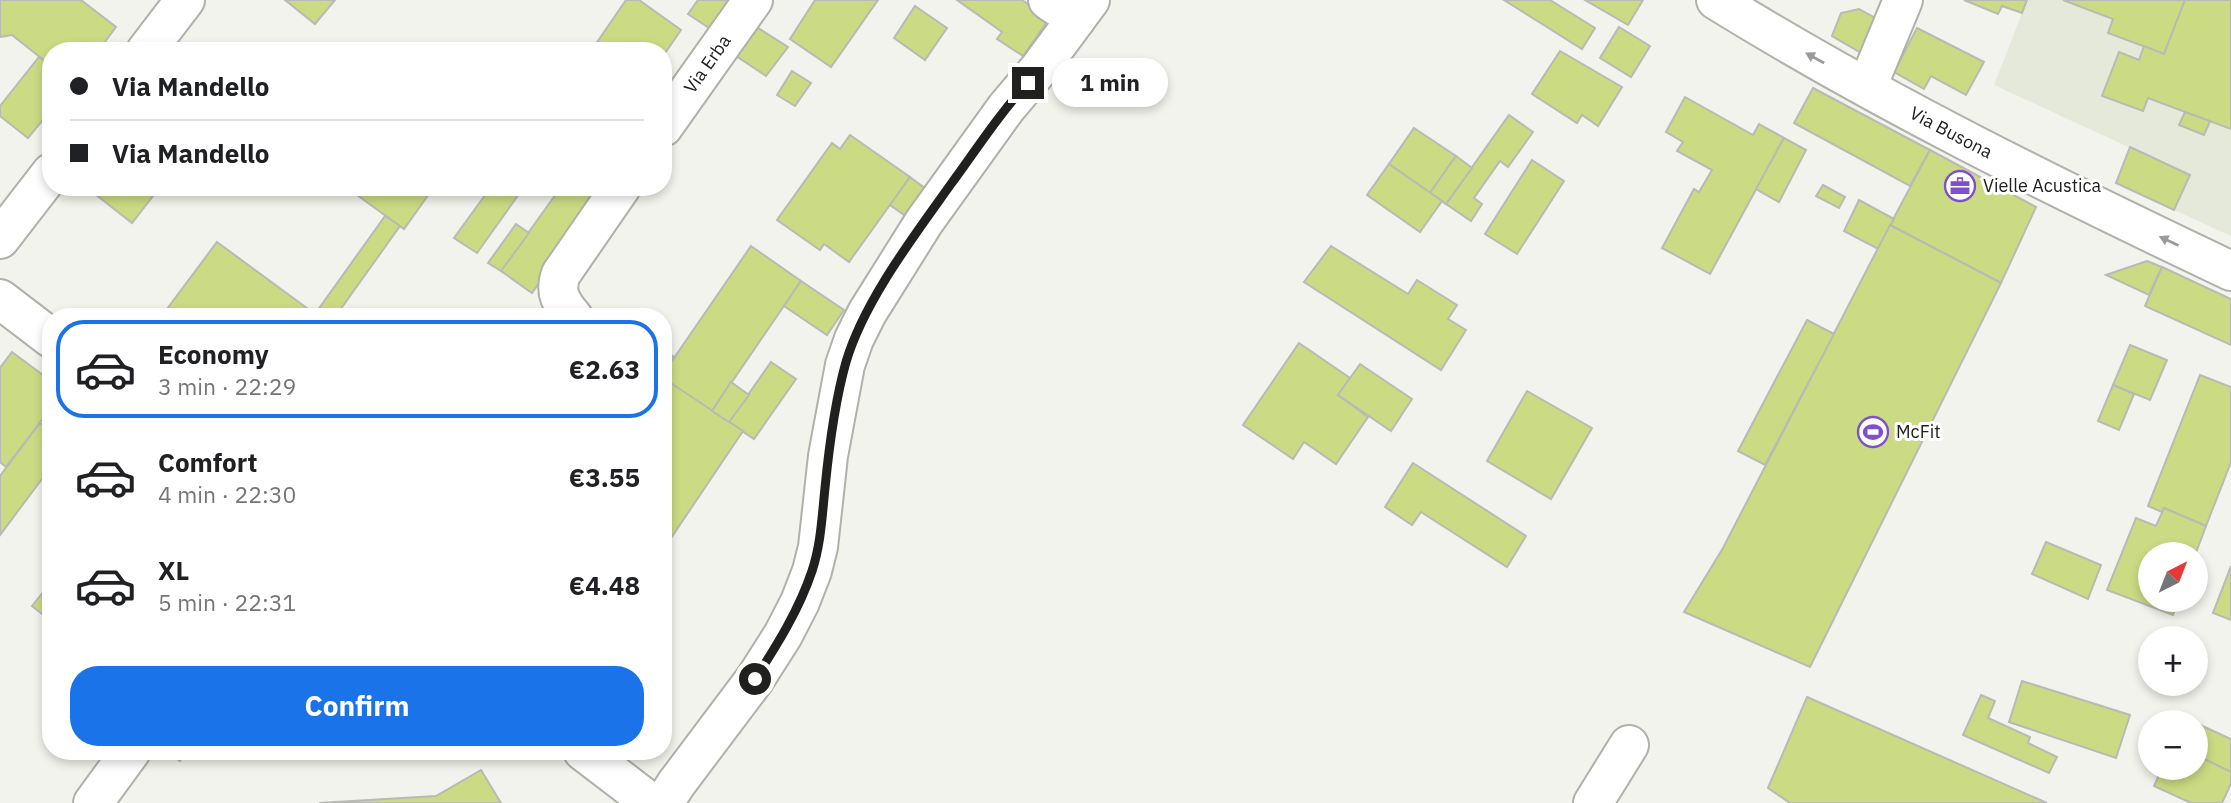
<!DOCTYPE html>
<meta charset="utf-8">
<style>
body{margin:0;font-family:"IBM Plex Sans",sans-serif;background:#f2f2f2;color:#202124;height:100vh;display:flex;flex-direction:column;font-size:26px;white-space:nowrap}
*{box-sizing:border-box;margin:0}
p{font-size:23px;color:#757577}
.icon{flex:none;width:38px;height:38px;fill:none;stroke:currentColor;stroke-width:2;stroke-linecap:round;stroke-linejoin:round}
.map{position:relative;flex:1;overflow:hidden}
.drawer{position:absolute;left:42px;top:308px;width:630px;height:452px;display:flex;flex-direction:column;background:#fff;border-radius:28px;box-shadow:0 4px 10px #0003}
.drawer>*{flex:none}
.banner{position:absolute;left:42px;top:42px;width:630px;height:154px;border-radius:28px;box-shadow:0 4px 10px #0003;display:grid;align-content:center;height:154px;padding:0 28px;background:#fff}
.needle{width:46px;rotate:42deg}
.tools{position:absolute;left:2138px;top:542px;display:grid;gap:14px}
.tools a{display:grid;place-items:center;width:70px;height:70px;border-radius:50%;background:#fff;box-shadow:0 4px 10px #0003;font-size:35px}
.end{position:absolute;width:32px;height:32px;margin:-16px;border:9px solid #20211e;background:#fff;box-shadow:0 0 0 4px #fff}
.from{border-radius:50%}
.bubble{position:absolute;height:49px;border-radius:24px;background:#fff;box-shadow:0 4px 10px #0003;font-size:23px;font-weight:800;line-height:49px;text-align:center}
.banner b{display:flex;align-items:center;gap:24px;height:66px;font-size:26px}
.banner b+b{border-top:2px solid #e0e0e0}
.banner i{width:18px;height:18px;background:#202124}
ul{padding:12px 0 0;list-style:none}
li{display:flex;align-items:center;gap:21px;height:98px;margin:0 14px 10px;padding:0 14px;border:4px solid transparent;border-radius:28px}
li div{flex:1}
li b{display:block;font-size:26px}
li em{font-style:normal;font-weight:800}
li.current{border-color:#1a73e8}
li>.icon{width:63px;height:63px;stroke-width:1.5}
.cta{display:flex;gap:14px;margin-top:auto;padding:14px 28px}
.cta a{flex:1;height:80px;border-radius:28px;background:#1a73e8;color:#fff;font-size:28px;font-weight:800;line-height:80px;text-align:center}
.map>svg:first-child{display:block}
.built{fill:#e5e9da}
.building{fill:#cadb83;stroke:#b9bab3;stroke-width:2}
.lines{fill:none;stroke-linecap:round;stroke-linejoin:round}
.street-casing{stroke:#b0b1aa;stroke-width:42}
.street{stroke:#fff;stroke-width:38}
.oneway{fill:#9b9b9a}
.route{stroke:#20211e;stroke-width:9}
.labels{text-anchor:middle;stroke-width:6;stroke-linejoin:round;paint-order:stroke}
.street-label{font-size:18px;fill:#20211e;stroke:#fff}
.poi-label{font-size:18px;fill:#20211e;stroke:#fff;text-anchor:start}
</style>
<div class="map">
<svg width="2231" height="803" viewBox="0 0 2231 803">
<rect width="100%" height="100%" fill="#f2f3ec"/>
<!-- built -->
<polygon class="built" points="2027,0 2231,0 2231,236 2174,210 2189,175 1994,85"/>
<!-- building -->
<g class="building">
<polygon points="0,0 81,0 116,27 98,51 51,51 51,66 12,35 0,37"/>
<polygon points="285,0 335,0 315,24"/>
<polygon points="626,0 639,0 681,30 663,56 663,51 637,51 629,45 625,51 591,51"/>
<polygon points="698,0 738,0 715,32 688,14"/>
<polygon points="815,0 878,0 831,67 790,39"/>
<polygon points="957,0 1022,0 1049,19 1023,56 997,39 1002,32"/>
<polygon points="1504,0 1550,0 1595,28 1582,49"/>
<polygon points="1585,0 1643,0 1628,25"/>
<polygon points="1964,0 2027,0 2022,13 2002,6 1998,14"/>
<polygon points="2063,0 2185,0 2164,54 2108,33 2113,19"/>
<polygon points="2185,0 2231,0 2231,129 2148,98 2143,111 2102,96 2119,52 2139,60 2144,46 2164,54"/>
<polygon points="915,6 947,28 925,60 894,38"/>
<polygon points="1859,9 1877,19 1863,54 1832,36 1841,13"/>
<polygon points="755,26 788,47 766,76 736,56"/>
<polygon points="1619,27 1650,46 1631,77 1600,58"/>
<polygon points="1917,28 1984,62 1966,95 1931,76 1924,89 1894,72"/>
<polygon points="1560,51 1622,87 1598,126 1582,115 1577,123 1532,94"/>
<polygon points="39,57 51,66 51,110 28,138 0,116 0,106"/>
<polygon points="792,71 811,83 795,106 777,95"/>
<polygon points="1813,88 1930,150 1910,186 1794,123"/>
<polygon points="1685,97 1753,135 1759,124 1784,138 1710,274 1662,248 1694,189 1699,192 1712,170 1677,151 1683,142 1666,132"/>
<polygon points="2185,112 2210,121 2204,135 2179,125"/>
<polygon points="1509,115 1533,132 1508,167 1500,161 1474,198 1482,204 1471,221 1446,204"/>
<polygon points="1414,128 1456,156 1430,193 1389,164"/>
<polygon points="850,135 910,177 849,262 824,244 820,250 777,220 832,143 840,149"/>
<polygon points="1784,138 1806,150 1779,202 1756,189"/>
<polygon points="2130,147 2190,175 2174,210 2116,183"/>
<polygon points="1930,150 2036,207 2001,283 1890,225"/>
<polygon points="1456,156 1472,168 1446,204 1430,193"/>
<polygon points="1532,160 1564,181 1517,254 1485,234"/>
<polygon points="1389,164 1442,201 1420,232 1367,195"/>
<polygon points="910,177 930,192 910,219 890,205"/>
<polygon points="1823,185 1845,197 1839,208 1816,196"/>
<polygon points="100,187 160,187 132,223 95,194"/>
<polygon points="346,187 434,187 404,229"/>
<polygon points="491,187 524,187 477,253 454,238"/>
<polygon points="561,187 606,187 532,293 501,271"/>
<polygon points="1859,200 1894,219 1878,249 1844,231"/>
<polygon points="385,216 400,226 335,317 319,317 315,314"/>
<polygon points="516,224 529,233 501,271 488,263"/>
<polygon points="1890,225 2001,283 1810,667 1684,612 1723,548"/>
<polygon points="217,242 315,314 319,317 161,317"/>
<polygon points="751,246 801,281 712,411 663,378 663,374"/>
<polygon points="1331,246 1408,294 1417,280 1457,305 1448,319 1466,330 1441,370 1304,282"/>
<polygon points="2147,261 2162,267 2149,295 2106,275"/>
<polygon points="2162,267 2231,299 2231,345 2145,306"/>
<polygon points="801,281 844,310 827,335 784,306"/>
<polygon points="1807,320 1834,334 1765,465 1738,451"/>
<polygon points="1299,343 1350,378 1338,395 1368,417 1336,464 1304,442 1293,459 1243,425"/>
<polygon points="2130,345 2167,360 2150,400 2113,385"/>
<polygon points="663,349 674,357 663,374"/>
<polygon points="12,352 51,381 51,408 6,467 0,462 0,368"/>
<polygon points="771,362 796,379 754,439 729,422"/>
<polygon points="1360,364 1412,399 1391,431 1338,395"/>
<polygon points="2200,375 2231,387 2231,462 2206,526 2164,508 2162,512 2148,506"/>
<polygon points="663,378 743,431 663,550"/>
<polygon points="731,382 749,395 729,422 712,411"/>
<polygon points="2113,385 2134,394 2119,430 2098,421"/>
<polygon points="1527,391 1592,428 1551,499 1487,461"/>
<polygon points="40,423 51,431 51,467 0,535 0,476"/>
<polygon points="1413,463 1526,536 1507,567 1421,512 1412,525 1385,507"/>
<polygon points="2164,508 2206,526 2195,555 2151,555 2151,600 2178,600 2173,615 2107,590 2136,518 2156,526"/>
<polygon points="2046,542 2101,565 2088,599 2032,574"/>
<polygon points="2231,566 2231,620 2213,613"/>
<polygon points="51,582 51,621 32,606"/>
<polygon points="2022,681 2130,715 2116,758 2009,722"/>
<polygon points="1981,695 1995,701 1988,718 2030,737 2028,743 2057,757 2049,773 1963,735"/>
<polygon points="1807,697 2047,803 1790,803 1768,788"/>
<polygon points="2196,723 2231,739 2231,772 2196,755"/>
<polygon points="166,751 187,751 180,761"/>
<polygon points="2196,755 2231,772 2231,784 2222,803 2191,803 2154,786 2162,768 2196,768"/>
<polygon points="481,770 501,803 319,803 436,796"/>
</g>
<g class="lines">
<!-- street casing -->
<g class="street-casing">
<g id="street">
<polyline points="1048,0 1076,19"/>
<path id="s1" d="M1716,0C1881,102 2056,188 2231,271"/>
<polyline points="146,51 185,0"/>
<polyline points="1867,87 1903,0"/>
<path id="s2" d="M663,127L753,0"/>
<polyline points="0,239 51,173"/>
<polyline points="0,299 51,338"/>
<path d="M573,317C561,303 554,292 561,274L621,187"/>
<polyline points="583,751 651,803"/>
<polyline points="93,803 131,751"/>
<polyline points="664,803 676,784 755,679 783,635 800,602 812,571 818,547 828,456 845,365 854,339 867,313 924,222 1006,108 1039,69 1090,0"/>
<polyline points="1593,803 1629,745"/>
</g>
</g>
<!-- street -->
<use href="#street" class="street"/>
</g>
<!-- one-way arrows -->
<defs><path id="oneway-solid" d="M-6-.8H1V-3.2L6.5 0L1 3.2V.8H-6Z" transform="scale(1.75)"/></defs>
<g class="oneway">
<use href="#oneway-solid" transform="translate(1815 58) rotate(-151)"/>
<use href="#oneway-solid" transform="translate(2169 241) rotate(-155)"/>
</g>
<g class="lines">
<!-- route -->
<path class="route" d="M755,679C777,645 799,610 812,571C821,544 822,516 825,488C829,447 835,401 846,362C864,301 914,236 951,184C976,150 999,114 1028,83"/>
</g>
<!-- icons -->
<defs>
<g id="office-ring" transform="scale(1.575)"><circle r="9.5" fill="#fff" stroke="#7e50c9" stroke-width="1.5"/><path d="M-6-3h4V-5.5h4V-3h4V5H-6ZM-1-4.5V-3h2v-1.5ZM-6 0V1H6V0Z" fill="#7e50c9"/></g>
<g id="stadium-ring" transform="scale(1.575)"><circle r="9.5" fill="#fff" stroke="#7e50c9" stroke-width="1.5"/><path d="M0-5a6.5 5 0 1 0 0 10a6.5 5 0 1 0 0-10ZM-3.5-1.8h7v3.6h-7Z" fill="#7e50c9"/></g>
</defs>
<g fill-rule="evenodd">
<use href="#office-ring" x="1960" y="186"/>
<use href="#stadium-ring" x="1873" y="432"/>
</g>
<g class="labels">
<!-- street labels -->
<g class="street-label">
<text dy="6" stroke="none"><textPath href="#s2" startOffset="77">Via Erba</textPath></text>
<text dy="6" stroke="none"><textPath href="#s1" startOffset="270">Via Busona</textPath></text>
</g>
<!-- poi labels -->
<g class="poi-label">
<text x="1983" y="192">Vielle Acustica</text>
<text x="1896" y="438">McFit</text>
</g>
</g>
</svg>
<div class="tools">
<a><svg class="needle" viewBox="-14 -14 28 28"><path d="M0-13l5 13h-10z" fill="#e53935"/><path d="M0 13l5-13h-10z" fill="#757577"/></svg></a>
<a>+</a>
<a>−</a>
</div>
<i class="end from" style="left:755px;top:679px"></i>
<i class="end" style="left:1028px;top:83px"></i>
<div class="bubble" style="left:1052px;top:58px;width:116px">1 min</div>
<div class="banner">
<b><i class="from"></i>Via Mandello</b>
<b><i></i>Via Mandello</b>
</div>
<section class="drawer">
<ul>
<li class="current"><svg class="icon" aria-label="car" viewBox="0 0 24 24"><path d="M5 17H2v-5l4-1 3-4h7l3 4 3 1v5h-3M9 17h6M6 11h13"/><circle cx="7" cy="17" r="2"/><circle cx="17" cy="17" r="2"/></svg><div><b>Economy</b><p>3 min · 22:29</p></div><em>€2.63</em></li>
<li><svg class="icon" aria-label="car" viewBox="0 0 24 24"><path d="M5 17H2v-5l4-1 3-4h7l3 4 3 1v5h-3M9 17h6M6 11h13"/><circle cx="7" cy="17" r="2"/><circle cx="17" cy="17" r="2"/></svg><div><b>Comfort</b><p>4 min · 22:30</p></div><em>€3.55</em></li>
<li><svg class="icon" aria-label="car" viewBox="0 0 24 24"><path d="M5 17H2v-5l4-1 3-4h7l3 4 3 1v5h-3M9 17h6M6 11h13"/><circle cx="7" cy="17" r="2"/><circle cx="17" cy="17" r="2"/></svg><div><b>XL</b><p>5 min · 22:31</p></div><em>€4.48</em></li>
</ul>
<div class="cta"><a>Confirm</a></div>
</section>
</div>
